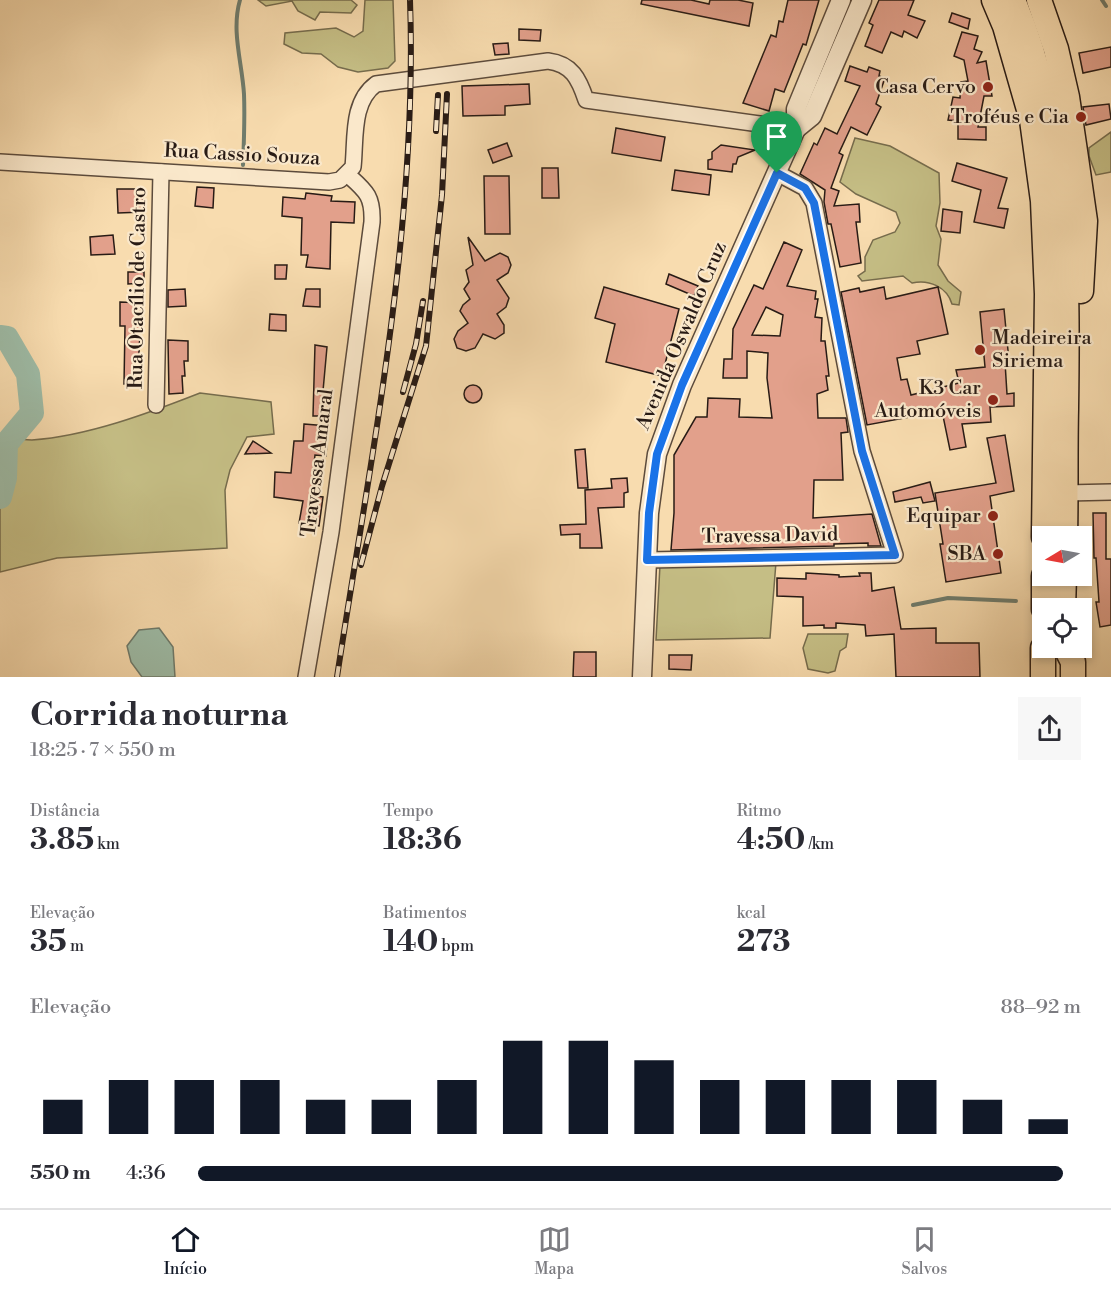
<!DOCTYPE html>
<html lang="pt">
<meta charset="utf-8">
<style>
body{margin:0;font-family:"Libre Bodoni",serif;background:#f7f7f7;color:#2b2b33;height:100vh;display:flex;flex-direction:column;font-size:22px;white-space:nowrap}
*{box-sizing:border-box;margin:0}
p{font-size:20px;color:#7c7c81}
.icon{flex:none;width:33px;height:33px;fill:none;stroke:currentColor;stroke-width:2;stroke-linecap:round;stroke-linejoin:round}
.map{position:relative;height:677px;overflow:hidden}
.drawer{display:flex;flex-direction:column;background:#fff;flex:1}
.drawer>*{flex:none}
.needle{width:39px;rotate:260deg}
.buttons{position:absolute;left:1032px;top:526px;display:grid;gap:12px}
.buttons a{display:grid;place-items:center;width:60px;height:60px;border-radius:0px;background:#fff;box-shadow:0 3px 9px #0003;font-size:30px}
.pin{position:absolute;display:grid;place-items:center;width:51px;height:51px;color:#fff;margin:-62px -26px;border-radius:50% 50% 50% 0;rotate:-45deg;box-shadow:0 0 6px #0007}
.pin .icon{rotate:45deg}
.round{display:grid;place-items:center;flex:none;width:63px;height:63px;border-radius:0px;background:#f7f7f7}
.overview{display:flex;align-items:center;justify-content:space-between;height:102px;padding:0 30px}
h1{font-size:33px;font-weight:700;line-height:45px}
.metrics{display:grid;grid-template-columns:repeat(3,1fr);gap:9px;height:102px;padding:6px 30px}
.metrics div{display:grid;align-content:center}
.metrics b{font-size:30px;font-weight:700}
.metrics small{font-size:16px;font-weight:400}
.metrics p{font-size:16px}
.chart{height:168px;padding:12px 30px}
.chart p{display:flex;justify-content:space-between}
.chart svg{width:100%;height:108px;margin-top:6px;stroke:#111827;stroke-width:6}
ul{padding:0 30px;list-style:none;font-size:20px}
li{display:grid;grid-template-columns:96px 72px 1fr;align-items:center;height:45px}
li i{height:15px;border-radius:8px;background:#111827}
.menu{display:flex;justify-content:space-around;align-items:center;height:84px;border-top:2px solid #e1e1e2;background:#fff;font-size:16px;color:#7c7c81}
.menu a{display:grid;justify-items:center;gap:3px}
.menu .selected{color:#111827}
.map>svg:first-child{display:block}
.green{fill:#c5be85;stroke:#766c4d;stroke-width:1.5}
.water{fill:#9ebca7;stroke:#6f7c6d;stroke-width:1.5}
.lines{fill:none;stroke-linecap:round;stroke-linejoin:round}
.stream{stroke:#6f7c6d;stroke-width:4}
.river{stroke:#9ebca7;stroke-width:24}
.building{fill:#e2a08b;stroke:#281b15;stroke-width:1.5;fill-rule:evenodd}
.minor-casing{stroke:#5c4b3c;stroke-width:18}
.tertiary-casing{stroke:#5c4b3c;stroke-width:21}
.trunk-casing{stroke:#281b15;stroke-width:27}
.minor{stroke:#fae8cb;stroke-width:15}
.tertiary{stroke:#fae8cb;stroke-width:18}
.trunk{stroke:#f8dcaf;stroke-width:24}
.rail-casing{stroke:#281b15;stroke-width:6}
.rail{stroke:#fae8cb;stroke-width:4;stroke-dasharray:11;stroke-linecap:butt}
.route-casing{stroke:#fff;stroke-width:12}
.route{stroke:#1a73e8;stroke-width:8}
.poi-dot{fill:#8f2418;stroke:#fae8cb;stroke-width:2}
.labels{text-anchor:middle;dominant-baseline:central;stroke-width:4.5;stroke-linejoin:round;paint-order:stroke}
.poi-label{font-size:20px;fill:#281b15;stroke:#fae8cb;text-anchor:end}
.street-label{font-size:20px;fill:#281b15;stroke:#fae8cb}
</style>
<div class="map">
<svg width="1111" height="677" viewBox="0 0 1111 677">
<rect width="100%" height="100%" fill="#f8dcaf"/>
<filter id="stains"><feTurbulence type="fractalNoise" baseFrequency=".00333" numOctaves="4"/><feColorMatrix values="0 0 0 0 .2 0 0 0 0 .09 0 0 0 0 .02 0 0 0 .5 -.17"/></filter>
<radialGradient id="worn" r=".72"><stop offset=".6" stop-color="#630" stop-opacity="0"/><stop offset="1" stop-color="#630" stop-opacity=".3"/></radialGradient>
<g class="green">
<path d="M258 0H351L357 5 351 13 320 12 315 20 298 11 292 1 266 6Z"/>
<path d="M365 0H393L395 61 388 68 358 72 338 67 321 54 302 53 284 44 285 33 336 28 354 37 363 31Z"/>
<path d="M1111 132V172L1096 175 1089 156V148Z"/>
<path d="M855 138 890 146 939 173 940 203 936 226 941 239 938 265 948 281 961 292 959 305 952 304C947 287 929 279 912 283L903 276 862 281 858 276 865 271V257L873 240 895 232 900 223 896 212 856 194 840 182Z"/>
<path d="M200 393 271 402 274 434 247 437 230 470 225 490 227 548 57 558 0 572V435C10 437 22 440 32 440 88 436 149 413 200 393Z"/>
<path d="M776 562 770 638 656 640 660 565Z"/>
<path d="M808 634H848L846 647 840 651 835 671 828 673 808 669 803 648Z"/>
</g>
<path class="water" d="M159 628 173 647 175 677H142L131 662 127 646 139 630Z"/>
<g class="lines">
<g class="stream">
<path d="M240 0C231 31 242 62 244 94 245 118 244 141 243 165"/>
<path d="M1102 0 1106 6"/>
<path d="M913 605 948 598 1016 601"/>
</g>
<path class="river" d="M0 337 7 338 28 374 32 413 6 444 5 478 0 497"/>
</g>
<g class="building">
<path d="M642 0H691L709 4 710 0H738L753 3 749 26 641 4Z"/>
<path d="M788 0H819L806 45 803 44 784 92 775 89 769 111 743 103 771 35 776 37 779 21 783 22Z"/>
<path d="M879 0H914L908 15 925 21 917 38 904 31 902 37 891 32 882 53 865 46 873 25 869 23Z"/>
<path d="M952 13 970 19 968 29 949 22Z"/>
<path d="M519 29 541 30 540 41 519 40Z"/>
<path d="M962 32 978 36 974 49 982 52 977 63 986 61 992 96H984L978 127H986V140L958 139V121L948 120 953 97 960 98 961 82 968 81 964 60 954 56Z"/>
<path d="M508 43 509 54 495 55 493 44Z"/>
<path d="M1111 47V67L1083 73 1079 53Z"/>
<path d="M850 66 867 72 869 67 880 71 879 76 885 78 876 104 881 107 867 135 851 127 839 153 843 155 831 188 839 191 834 206 859 204 860 222H856L861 263 840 267 831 224H828L824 202 825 190 800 174 814 143 817 145 825 128 837 134 860 86 845 81Z"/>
<path d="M529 84 530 104 505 106V115L463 116 462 86Z"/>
<path d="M1109 104 1111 119 1086 125 1083 107Z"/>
<path d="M616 128 665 137 661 161 612 153Z"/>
<path d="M507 143 512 156 493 163 488 150Z"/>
<path d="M721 145 755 150 738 157 736 164H733L732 172 708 169V160L712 159V152Z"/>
<path d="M957 163 1007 178 998 208 1008 209 1004 228 974 222 981 190 952 181Z"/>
<path d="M542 168H558L559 198H542Z"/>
<path d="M675 170 711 175 709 195 672 190Z"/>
<path d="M484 176H509L510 234H485Z"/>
<path d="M197 187 214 188 213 208 195 206Z"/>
<path d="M117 189H143V212L118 213Z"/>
<path d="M306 193 332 196 331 201 355 202 354 223 331 222 330 269 306 267 308 255H301L302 218 282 216 283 197 305 199Z"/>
<path d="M943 209 962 212 960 233 941 231Z"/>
<path d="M113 235 115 254 91 255 90 237Z"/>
<path d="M468 237 485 261 500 253 508 257 511 265 508 273 497 280 509 298 506 307 497 314 504 325V333L495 339 483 334 475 348 466 351 457 348 454 339 458 331 468 323 460 311 463 305 470 299 464 289 469 282 466 270 473 265Z"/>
<path d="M784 242 802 250 787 286 816 291 815 299H818L815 317 822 318 821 341H825L829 376H826L828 390 817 394 818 418H846L848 432 841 433 843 480H814L813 518 872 514 881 546H868V543L834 544V546L671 550 674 513V455L696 417H707L708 398 740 399 739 417 772 418 767 378 768 353 747 351V378H723L724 359H732L733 329 754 285 763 289ZM766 307 783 315 780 336 752 335Z"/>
<path d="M275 265H287L286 279H275Z"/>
<path d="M128 272H144V283L128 284Z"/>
<path d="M669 274 698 286 694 296 666 284Z"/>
<path d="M604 287 679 309 662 376 606 362 615 324 595 318Z"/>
<path d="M884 287 886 299 938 287 948 334 917 341 920 354 897 358 901 380 907 379 911 395 959 383 956 370 985 367 980 312 1004 309 1009 361 1005 362 1007 394 1014 393V406L990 407 991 422 962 424 966 447 950 450 942 411 867 425 841 292 859 288 860 292Z"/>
<path d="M185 289 186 306 168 307V290Z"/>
<path d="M306 289H320V307L303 306Z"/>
<path d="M120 302 142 303 139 351 141 383 124 384 125 326H120Z"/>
<path d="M270 314 286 315V331L269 330Z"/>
<path d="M168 340 188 341V361H184L185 376H182L183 393 169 394Z"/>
<path d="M315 345 327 347 323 391H327V403H322L321 416H313Z"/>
<circle cx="473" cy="394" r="9"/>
<path d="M304 424 328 426 326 456 315 455 312 481H317L315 496 323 497 319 526 299 523 303 501 274 497 275 472 291 473 294 441H303Z"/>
<path d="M1005 435 1014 491 990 496 1001 573 946 582 940 544H943L935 493 996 483 987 438Z"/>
<path d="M253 441 271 453 245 454Z"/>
<path d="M585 449 588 488H578L575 450Z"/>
<path d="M627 478 628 492 624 493V507L598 508 602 548H580V534L561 535 560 525 586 524 585 490 612 488 611 479Z"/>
<path d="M930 482 935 501 923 503 921 497 895 502 893 492Z"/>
<path d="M1093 513H1106V559H1111V625L1100 627 1096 602H1099L1096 558H1094Z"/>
<path d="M806 573 839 575V577L860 576 859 573H871L872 591 894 587 901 629 936 628V643H979L980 677H896L894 634 866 636 865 625 836 623V628H824V625L803 626V597L777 596V578L806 579Z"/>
<path d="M574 652H596V677H573Z"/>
<path d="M669 655H692L691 670 669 669Z"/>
</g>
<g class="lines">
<defs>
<g id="minor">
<path d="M0 162 329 182 340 180 353 167C356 139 351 102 376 84L548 61C572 64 579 79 586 100L796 129"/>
<path d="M156 405 161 172"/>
<path d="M1066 493 1111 492"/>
<path d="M647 560 895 555 862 451 814 203 805 188 777 173"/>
<path d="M306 677 331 532 372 222C373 196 366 191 348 175"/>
</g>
<g id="tertiary">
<path d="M796 129 812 116 862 0"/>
<path d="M642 677 649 513 657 454 682 385 796 129V109L841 0"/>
</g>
<g id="trunk">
<path d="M994 0 1005 26 1032 120 1043 201 1047 294 1044 537"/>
<path d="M1013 0C1068 130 1068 270 1066 409 1065 452 1066 494 1065 537"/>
<path d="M1039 0 1056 49 1067 97 1076 158 1085 221 1081 291"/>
<path d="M1044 609V576"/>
<path d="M1063 609 1064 576"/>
<path d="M1066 648 1073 662V677"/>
<path d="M1043 677V648"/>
</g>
</defs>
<use href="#minor" class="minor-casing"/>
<use href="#tertiary" class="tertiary-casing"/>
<use href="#trunk" class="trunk-casing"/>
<use href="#minor" class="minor"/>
<use href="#tertiary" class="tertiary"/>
<use href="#trunk" class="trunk"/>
<defs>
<g id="rail">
<path d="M436 131 438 95"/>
<path d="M403 392 416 344 423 301"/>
<path d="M361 565 382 486 426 346 442 195 447 94"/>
<path d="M337 677C371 455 418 225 410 0"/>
</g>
</defs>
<use href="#rail" class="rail-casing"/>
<use href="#rail" class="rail"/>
</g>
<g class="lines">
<defs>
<path id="route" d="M777 173 805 188 814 203 862 451 895 555 647 560 649 513 657 454 682 385Z"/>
</defs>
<use href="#route" class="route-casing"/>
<use href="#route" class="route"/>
</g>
<g class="poi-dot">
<circle cx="988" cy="87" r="6"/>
<circle cx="1081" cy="117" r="6"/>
<circle cx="980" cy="350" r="6"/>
<circle cx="993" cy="400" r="6"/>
<circle cx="993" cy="516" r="6"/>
<circle cx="998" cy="554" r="6"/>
</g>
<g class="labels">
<g class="poi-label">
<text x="976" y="87">Casa Cervo</text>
<text x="1069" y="117">Troféus e Cia</text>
<text x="992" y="338" text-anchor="start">Madeireira<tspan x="992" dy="23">Siriema</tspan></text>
<text x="981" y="388">K3 Car<tspan x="981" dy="23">Automóveis</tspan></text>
<text x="981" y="516">Equipar</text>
<text x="986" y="554">SBA</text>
</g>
<g class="street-label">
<text transform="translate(242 155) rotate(3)">Rua Cassio Souza</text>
<text transform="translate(138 288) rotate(-89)">Rua Otacílio de Castro</text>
<text transform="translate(682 336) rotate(-67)">Avenida Oswaldo Cruz</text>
<text transform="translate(318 463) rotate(-83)">Travessa Amaral</text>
<text transform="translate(770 536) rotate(-1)">Travessa David</text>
</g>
</g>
<rect width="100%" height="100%" filter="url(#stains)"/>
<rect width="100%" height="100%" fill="url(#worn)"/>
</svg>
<div class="buttons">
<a><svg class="needle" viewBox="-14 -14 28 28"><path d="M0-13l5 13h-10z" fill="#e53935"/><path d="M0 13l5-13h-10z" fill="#7c7c81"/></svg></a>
<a><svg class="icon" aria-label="locate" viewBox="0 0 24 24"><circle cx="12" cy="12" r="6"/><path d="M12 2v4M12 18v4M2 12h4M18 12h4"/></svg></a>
</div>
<div class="pin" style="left:777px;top:173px;background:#1e9e55"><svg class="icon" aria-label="arrive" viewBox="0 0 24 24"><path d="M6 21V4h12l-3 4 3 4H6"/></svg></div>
</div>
<section class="drawer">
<div class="overview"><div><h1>Corrida noturna</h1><p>18:25 · 7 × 550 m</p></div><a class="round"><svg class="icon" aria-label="share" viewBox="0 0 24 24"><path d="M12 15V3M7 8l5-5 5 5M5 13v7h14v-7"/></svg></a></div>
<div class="metrics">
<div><p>Distância</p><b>3.85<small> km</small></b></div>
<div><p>Tempo</p><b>18:36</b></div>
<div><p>Ritmo</p><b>4:50<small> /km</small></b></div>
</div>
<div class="metrics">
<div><p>Elevação</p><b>35<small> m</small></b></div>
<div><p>Batimentos</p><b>140<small> bpm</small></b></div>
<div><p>kcal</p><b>273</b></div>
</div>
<div class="chart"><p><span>Elevação</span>88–92 m</p>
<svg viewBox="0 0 160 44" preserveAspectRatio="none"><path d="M5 44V30M15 44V22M25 44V22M35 44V22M45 44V30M55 44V30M65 44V22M75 44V6M85 44V6M95 44V14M105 44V22M115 44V22M125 44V22M135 44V22M145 44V30M155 44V38"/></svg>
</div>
<ul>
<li><b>550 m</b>4:36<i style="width:98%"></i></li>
</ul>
</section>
<nav class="menu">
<a class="selected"><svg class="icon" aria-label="home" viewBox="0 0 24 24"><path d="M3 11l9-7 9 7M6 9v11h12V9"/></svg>Início</a>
<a><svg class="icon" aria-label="map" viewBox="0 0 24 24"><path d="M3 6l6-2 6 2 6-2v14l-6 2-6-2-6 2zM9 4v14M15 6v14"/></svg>Mapa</a>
<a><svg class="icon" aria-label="saved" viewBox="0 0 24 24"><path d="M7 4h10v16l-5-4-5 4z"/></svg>Salvos</a>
</nav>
